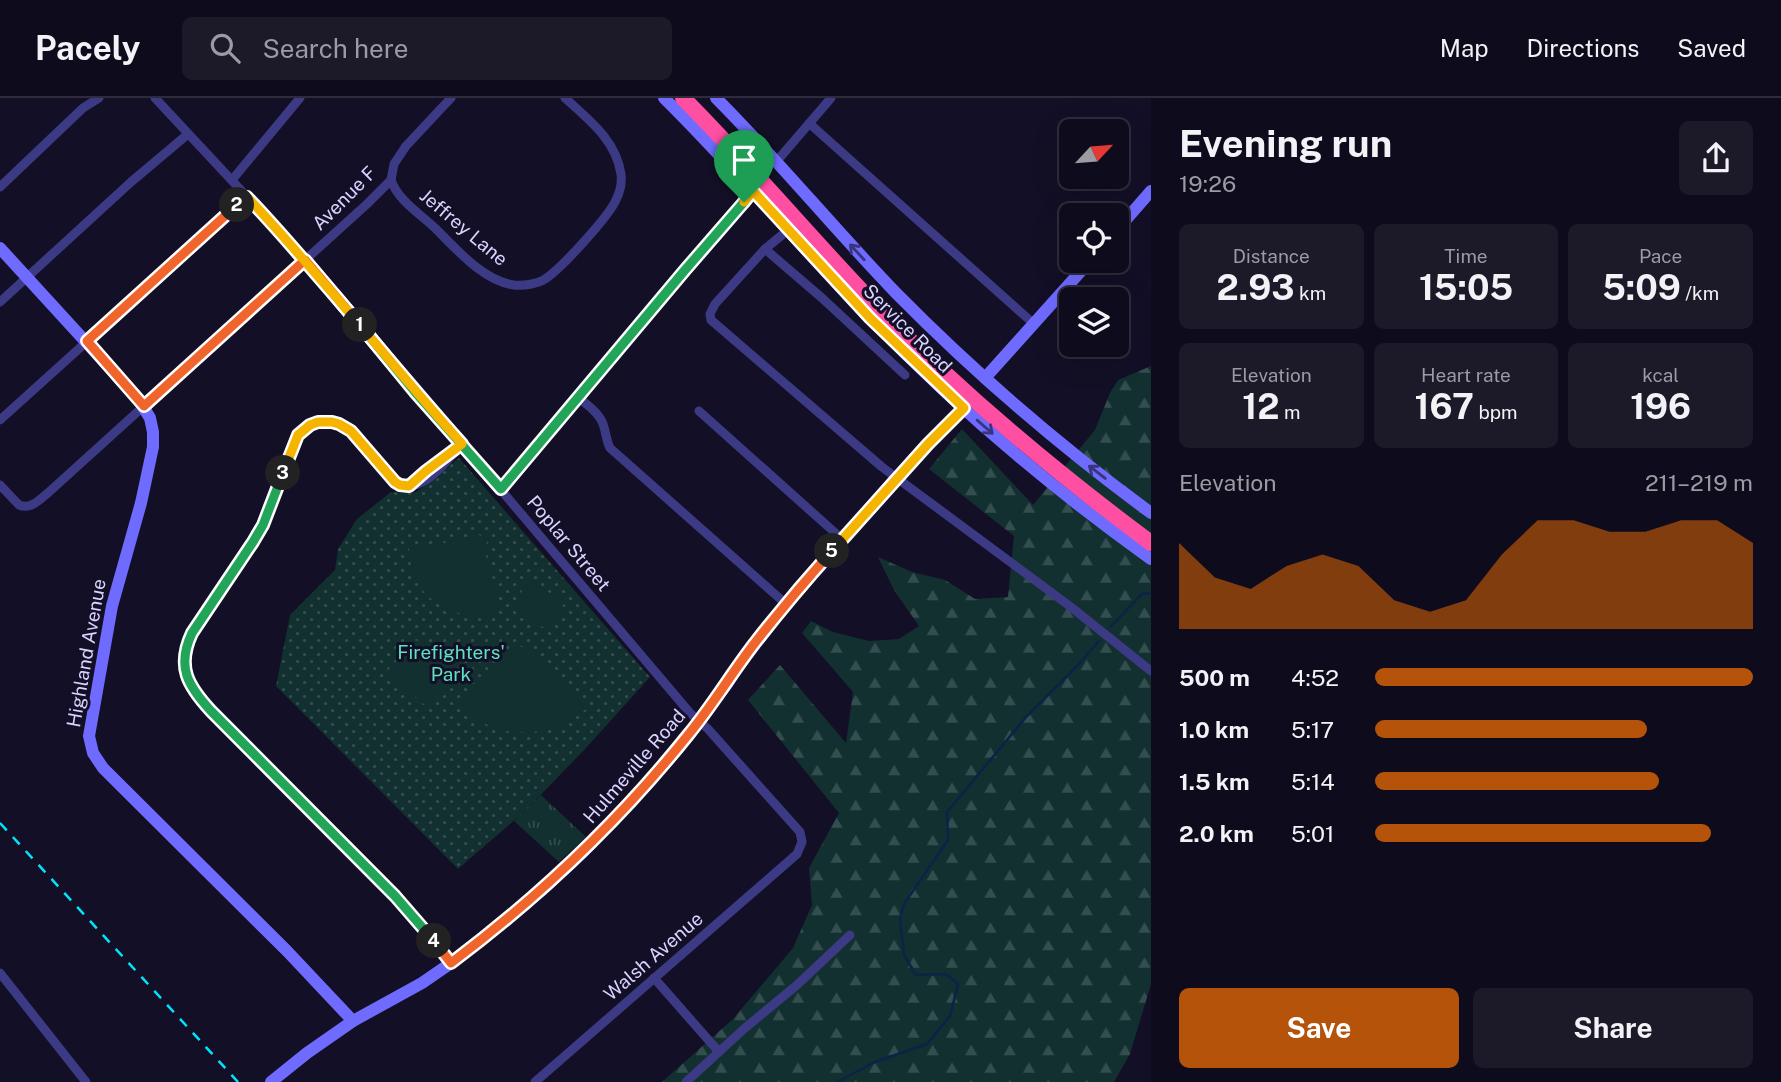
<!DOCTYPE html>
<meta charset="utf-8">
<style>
body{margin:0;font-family:"Public Sans",sans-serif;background:#1c1929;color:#f1f3f6;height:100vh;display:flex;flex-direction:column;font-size:26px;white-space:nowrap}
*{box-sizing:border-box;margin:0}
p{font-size:23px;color:#9b9ba3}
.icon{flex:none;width:38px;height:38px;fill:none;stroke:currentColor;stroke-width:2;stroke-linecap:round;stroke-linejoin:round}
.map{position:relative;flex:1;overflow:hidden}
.panel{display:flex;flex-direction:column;background:#0e0b1c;width:630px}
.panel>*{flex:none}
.needle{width:46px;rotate:64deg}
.buttons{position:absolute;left:1059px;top:21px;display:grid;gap:14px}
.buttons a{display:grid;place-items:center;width:70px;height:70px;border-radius:10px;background:#0e0b1c;box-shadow:0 7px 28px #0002,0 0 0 2px #2e2b3b;font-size:35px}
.pin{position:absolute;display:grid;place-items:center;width:60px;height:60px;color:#fff;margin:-72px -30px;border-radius:50% 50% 50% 0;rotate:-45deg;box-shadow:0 0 7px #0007}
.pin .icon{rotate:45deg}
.km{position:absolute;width:35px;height:35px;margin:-18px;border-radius:50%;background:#222;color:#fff;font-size:19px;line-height:35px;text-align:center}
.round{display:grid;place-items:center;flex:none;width:74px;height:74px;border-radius:10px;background:#1c1929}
.summary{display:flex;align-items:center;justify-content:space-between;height:119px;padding:0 28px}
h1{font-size:38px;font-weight:700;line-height:52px}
.figures{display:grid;grid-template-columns:repeat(3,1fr);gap:10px;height:119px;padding:7px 28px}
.figures div{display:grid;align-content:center;border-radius:10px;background:#1c1929;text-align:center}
.figures b{font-size:35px;font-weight:700}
.figures small{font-size:19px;font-weight:400}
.figures p{font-size:19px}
.chart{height:196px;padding:14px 28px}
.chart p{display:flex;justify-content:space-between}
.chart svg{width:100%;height:126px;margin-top:7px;fill:#b45309;opacity:.7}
.cta{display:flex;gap:14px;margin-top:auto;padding:14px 28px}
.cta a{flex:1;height:80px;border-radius:10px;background:#b45309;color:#fff;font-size:28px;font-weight:700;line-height:80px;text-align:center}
.cta a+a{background:#1c1929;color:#f1f3f6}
ul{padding:0 28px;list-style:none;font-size:23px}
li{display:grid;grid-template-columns:112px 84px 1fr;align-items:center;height:52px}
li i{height:18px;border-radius:9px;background:#b45309}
header{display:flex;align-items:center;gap:42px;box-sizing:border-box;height:98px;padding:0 35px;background:#0e0b1c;border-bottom:2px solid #2e2b3b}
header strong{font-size:33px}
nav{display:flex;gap:38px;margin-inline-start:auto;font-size:24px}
.search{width:490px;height:63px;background:#1c1929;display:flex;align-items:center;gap:18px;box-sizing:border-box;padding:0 24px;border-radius:10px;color:#9b9ba3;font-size:26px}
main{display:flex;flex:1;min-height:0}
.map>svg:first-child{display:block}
.grass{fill:url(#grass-tufts)}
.forest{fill:url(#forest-firs)}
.park{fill:url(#park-dots)}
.pitch{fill:#12302f}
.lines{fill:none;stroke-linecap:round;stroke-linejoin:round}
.stream{stroke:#0c2248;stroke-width:2.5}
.street{stroke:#3d3a85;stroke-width:9}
.secondary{stroke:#6f6bff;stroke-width:12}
.highway{stroke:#ff4fa3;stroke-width:16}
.rail{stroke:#00e5ff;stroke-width:2.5;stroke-dasharray:10 9;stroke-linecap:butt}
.oneway{stroke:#38347d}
.split-1-casing{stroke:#fff;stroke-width:14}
.split-2-casing{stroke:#fff;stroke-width:14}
.split-3-casing{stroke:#fff;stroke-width:14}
.split-4-casing{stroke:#fff;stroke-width:14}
.split-5-casing{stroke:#fff;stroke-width:14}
.split-6-casing{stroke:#fff;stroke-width:14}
.split-1{stroke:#22a559;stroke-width:9}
.split-2{stroke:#f0652b;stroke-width:9}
.split-3{stroke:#f5b400;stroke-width:9}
.split-4{stroke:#22a559;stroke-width:9}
.split-5{stroke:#f0652b;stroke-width:9}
.split-6{stroke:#f5b400;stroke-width:9}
.labels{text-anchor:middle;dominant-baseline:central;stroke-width:6;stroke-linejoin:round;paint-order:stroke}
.street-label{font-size:19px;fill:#d9d4ff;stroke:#130f26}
.park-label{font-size:19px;fill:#5fe0c0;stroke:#130f26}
</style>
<header>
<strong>Pacely</strong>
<div class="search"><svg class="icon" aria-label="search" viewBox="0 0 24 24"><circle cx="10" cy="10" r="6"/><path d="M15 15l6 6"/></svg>Search here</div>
<nav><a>Map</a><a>Directions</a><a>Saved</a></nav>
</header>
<main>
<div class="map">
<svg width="1151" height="984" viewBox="0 0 1151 984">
<defs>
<pattern id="grass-tufts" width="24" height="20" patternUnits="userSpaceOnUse" patternTransform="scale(1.75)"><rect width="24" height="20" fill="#12302f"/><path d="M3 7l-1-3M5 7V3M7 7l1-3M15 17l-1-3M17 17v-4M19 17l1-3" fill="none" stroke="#344d4e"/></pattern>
<pattern id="forest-firs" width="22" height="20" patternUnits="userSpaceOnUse" patternTransform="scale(1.75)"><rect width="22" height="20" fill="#12302f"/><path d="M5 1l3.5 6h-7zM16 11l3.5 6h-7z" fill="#344d4e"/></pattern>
<pattern id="park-dots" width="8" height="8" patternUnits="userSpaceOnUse" patternTransform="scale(1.75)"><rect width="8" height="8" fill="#12302f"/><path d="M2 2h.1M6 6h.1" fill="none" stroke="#344d4e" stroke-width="1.8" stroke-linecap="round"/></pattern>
</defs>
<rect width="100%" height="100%" fill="#130f26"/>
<path class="grass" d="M541 697 586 739 559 764 514 723Z"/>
<path class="forest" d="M1151 268V886L1130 956 1114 984H662L733 921 793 850 812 807 809 770 839 715 748 602 780 567 846 645 853 594 802 535 811 523 833 534 869 543 899 541 919 528 894 492 878 459 912 474 945 482 975 501 1008 499 1014 438 929 371 962 331 1033 407 1095 332 1110 295 1118 282Z"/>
<path class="park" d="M459 360 650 579 586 650 524 714 458 771 276 588 290 517 335 472 338 451 357 421 391 394 412 395 418 393Z"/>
<g class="pitch">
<path d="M474 434 488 442 484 451 501 508C497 511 491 515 486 516 462 521 432 508 419 487 412 476 410 463 409 450L470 441Z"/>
<path d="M528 482 565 504 548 532 512 511Z"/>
<path d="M416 542 456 579 428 610 387 573Z"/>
<path d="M517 549H530L586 611C558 635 516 643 482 624 475 620 469 611 462 605Z"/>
</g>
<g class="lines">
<g class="stream">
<path d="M1111 528 1142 496 1151 495"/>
<path d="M837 984 875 964 927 946 950 918 958 886 946 876 916 877 904 857 900 821 904 806 948 742 947 714 1027 618 1078 567 1099 543"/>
</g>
<g class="street">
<path d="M155 0 305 161 415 294 462 346 690 615 708 631 800 734 802 744 797 756 535 984"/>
<path d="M810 26 1034 226"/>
<path d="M776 64 831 0"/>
<path d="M232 82 300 0"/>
<path d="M391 82C398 103 422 117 437 132 458 153 484 183 514 187 524 188 537 186 545 181 561 171 609 118 616 102 620 94 622 84 621 76 616 42 589 22 565 0"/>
<path d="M0 89 83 10 99 0"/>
<path d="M788 132 765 151 715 206 710 216 711 222 882 369 1071 509 1151 573"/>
<path d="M765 151 822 200 905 277"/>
<path d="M0 204 131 84 188 36"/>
<path d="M578 300C587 306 599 315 603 326 606 334 606 342 610 350L786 506"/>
<path d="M699 313 842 441"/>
<path d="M0 322 247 99"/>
<path d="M413 385 443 360"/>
<path d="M0 387 19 407C31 412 39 402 49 394L367 106 391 82 394 66 406 48 451 0"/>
<path d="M501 391 685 172 753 93"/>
<path d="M451 865 422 828 395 798 193 594C186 580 181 565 186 548 191 533 202 520 211 507 229 482 249 456 263 427 272 408 278 387 285 367 289 356 292 342 301 333 313 321 331 321 345 329L395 384C421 400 446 363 462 346"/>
<path d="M0 875 86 984"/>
<path d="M654 880 719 954"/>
<path d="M686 984 745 930 797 887 850 837"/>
</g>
<g class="secondary">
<path d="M664 0C735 70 799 147 868 218 954 307 1050 389 1151 461"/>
<path d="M716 0C779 63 835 132 897 196 976 276 1061 349 1151 415"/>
<path d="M1116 133 1151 93"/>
<path d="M0 150 139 302 150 320 153 334V349L141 405 112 508 89 638 93 655 103 670 287 853 353 923"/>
<path d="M985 280 1090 163"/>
<path d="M271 984 307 955 353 923 422 885 451 865 542 792 585 752 660 671 688 637 727 586 737 570 781 512 896 380 964 310"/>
</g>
<path class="highway" d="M683 0C750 67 811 141 878 210 962 296 1054 373 1151 445"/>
<path class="rail" d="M0 725 238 984"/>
</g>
<defs><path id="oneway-shaft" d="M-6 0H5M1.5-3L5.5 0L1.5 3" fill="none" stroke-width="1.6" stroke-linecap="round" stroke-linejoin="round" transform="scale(1.75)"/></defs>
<g class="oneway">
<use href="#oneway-shaft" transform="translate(857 154) rotate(-133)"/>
<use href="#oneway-shaft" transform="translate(985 329) rotate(41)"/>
<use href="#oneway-shaft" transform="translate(1097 374) rotate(-142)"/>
</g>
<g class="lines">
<defs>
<path id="split-1" d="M360 227 415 294 501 391 685 172 744 104"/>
<path id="split-2" d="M237 107 87 243 144 308 305 162 360 227"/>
<path id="split-3" d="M237 107 247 99C278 131 306 165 336 199 378 248 419 298 462 346L426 373 409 388 400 387 395 384 351 333 339 326 332 324H318L310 327 298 337 283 375"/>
<path id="split-4" d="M283 375 263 427 253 444 192 535C176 569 188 588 211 613L395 798 434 843"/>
<path id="split-5" d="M434 843 451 865C539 799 619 723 688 637 712 608 731 576 754 546 779 514 805 483 832 453"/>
<path id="split-6" d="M744 104 753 93 870 220 964 310 928 346 832 453"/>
</defs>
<use href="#split-1" class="split-1-casing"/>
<use href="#split-2" class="split-2-casing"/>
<use href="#split-3" class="split-3-casing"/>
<use href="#split-4" class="split-4-casing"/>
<use href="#split-5" class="split-5-casing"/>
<use href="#split-6" class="split-6-casing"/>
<use href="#split-1" class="split-1"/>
<use href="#split-2" class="split-2"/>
<use href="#split-3" class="split-3"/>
<use href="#split-4" class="split-4"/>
<use href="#split-5" class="split-5"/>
<use href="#split-6" class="split-6"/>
</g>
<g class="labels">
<g class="street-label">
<text transform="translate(344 100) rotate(-45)">Avenue F</text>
<text transform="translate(464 129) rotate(40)">Jeffrey Lane</text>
<text transform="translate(908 230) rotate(45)">Service Road</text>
<text transform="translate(569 445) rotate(50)">Poplar Street</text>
<text transform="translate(86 555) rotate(-80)">Highland Avenue</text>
<text transform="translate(634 668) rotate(-49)">Hulmeville Road</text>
<text transform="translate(653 858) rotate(-41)">Walsh Avenue</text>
</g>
<g class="park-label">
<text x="451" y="554">Firefighters'<tspan x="451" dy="22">Park</tspan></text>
</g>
</g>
</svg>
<div class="buttons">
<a><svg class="needle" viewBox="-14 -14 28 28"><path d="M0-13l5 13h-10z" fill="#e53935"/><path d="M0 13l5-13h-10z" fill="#9b9ba3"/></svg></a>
<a><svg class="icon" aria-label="locate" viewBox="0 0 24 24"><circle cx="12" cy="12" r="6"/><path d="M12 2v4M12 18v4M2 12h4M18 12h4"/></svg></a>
<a><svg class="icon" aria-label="layers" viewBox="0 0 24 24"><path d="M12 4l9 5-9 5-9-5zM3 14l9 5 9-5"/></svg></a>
</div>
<div class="pin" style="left:744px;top:104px;background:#1e9e55"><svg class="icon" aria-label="arrive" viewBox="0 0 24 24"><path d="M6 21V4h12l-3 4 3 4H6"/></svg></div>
<b class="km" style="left:360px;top:227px">1</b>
<b class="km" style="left:237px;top:107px">2</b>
<b class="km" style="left:283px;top:375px">3</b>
<b class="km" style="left:434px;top:843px">4</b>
<b class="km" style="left:832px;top:453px">5</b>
</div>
<section class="panel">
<div class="summary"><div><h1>Evening run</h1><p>19:26</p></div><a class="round"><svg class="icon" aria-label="share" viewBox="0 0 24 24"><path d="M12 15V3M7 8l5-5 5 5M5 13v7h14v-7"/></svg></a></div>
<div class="figures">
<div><p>Distance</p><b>2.93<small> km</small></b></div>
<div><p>Time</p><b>15:05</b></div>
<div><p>Pace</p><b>5:09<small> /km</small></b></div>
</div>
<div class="figures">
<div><p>Elevation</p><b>12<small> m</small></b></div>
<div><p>Heart rate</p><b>167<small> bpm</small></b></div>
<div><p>kcal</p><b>196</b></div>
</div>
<div class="chart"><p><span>Elevation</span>211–219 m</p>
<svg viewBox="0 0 160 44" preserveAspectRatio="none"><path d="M0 44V14L10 26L20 30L30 22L40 18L50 22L60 34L70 38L80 34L90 18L100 6L110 6L120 10L130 10L140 6L150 6L160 14V44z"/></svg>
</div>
<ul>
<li><b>500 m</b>4:52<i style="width:100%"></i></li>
<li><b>1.0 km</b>5:17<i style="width:72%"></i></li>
<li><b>1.5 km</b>5:14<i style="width:75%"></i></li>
<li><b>2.0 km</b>5:01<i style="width:89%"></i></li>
</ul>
<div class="cta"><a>Save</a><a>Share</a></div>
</section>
</main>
